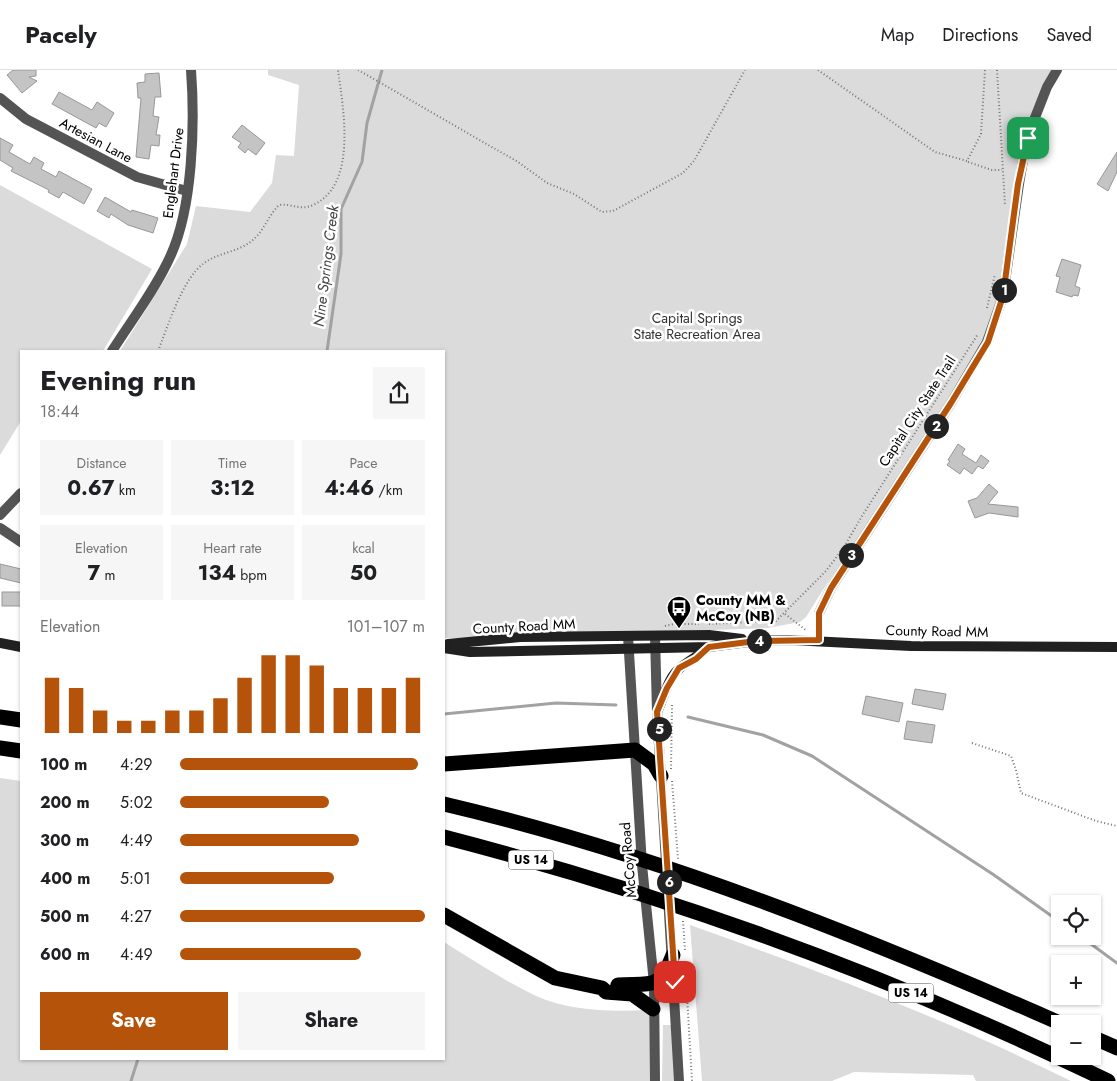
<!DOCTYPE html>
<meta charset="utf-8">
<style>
body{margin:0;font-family:Jost,sans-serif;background:#f6f6f6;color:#202124;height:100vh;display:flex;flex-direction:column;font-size:19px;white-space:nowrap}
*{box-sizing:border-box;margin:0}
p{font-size:16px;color:#757577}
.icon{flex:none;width:28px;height:28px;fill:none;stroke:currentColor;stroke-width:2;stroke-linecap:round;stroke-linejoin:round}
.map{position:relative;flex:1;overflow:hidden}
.panel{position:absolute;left:20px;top:280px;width:425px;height:710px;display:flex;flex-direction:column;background:#fff;border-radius:0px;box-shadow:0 1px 4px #0004}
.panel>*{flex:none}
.buttons{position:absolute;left:1051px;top:825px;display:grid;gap:10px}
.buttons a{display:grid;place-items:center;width:50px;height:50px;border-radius:0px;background:#fff;box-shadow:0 1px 4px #0004;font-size:25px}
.pin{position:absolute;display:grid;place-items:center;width:42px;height:42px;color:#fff;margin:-21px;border-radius:10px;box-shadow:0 2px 8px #0006}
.km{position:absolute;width:25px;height:25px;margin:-12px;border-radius:50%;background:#222;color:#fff;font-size:14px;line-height:25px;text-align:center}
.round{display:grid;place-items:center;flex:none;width:52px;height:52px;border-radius:0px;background:#f6f6f6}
.headline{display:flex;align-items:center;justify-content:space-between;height:85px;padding:0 20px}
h1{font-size:28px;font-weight:700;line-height:38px}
.figures{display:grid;grid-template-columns:repeat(3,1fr);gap:8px;height:85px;padding:5px 20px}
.figures div{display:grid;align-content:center;border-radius:0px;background:#f6f6f6;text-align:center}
.figures b{font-size:21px;font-weight:700}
.figures small{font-size:14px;font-weight:400}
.figures p{font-size:14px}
.chart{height:140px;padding:10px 20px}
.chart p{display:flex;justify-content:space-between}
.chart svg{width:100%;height:90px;margin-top:5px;stroke:#b45309;stroke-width:6}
.action{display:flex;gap:10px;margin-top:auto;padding:10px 20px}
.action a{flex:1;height:58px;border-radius:0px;background:#b45309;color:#fff;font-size:20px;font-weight:700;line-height:58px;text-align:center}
.action a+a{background:#f6f6f6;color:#202124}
ul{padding:0 20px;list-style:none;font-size:16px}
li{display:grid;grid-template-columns:80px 60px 1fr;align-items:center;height:38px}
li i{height:12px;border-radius:6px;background:#b45309}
header{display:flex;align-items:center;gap:30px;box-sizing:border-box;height:70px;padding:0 25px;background:#fff;border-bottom:1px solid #e0e0e0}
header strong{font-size:24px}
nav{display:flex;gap:28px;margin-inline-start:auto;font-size:18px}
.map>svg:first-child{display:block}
.green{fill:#dbdbdb}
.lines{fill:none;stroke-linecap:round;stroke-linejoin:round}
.stream{stroke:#a2a2a2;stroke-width:3}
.building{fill:#c4c4c4;stroke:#989898}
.path{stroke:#767676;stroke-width:2;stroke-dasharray:1 2.5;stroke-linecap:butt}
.minor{stroke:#545454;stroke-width:10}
.tertiary{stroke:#545454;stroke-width:10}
.secondary{stroke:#212121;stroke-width:10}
.motorway{stroke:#000;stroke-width:15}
.route-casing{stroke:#fff;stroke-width:10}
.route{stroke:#b45309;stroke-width:6}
.labels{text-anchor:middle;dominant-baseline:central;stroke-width:5;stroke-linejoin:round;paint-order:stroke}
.shield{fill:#fff;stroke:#4c4c4c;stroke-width:1}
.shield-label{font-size:12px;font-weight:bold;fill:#000}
.street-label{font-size:14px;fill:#000;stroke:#fff}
.park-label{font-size:14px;fill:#323232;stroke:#fff}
.poi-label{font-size:14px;font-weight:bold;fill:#000;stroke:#fff;text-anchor:start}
.water-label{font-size:15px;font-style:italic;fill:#434343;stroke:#fff}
</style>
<header>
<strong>Pacely</strong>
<nav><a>Map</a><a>Directions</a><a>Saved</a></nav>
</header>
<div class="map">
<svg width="1117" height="1011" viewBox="0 0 1117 1011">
<rect width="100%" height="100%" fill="#fff"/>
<g class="green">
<path d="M268 0H1057L1036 44 1000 228 980 283 866 460 828 512 806 547 800 552 768 558 471 568H444V281H120L187 174 196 136 250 142 272 113 276 85 294 86 299 15 268 5Z"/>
<path d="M0 115 152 199 103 281H21V351L0 385Z"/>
<path d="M0 708 21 711V989H444V872C473 890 503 910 534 925 568 941 611 942 647 940L650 945 652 1011H0Z"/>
<path d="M690 855C820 901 948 950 1071 1011H976L973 1005 854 1002 832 1011H702Z"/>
<path d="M663 955H677L679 1011H662Z"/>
</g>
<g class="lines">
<g class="stream">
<path d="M327 281 341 184V139L362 92 367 53 382 0"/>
<path d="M444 644 556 633 616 635"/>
<path d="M688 647 763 665 812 686 994 805 1060 852"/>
<path d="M1080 866 1117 893"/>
<path d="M131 1011 138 989"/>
</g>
</g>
<g class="building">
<path d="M13 0H36V6L29 7 37 11 22 23 7 5Z"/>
<path d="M159 3 161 27H155L153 46 159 47 156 65H160L159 76 151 75 149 89 136 87 141 28H138L137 13 145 12V4Z"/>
<path d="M59 22 92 40 97 32 114 43 106 57 99 53 96 58 52 34Z"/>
<path d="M242 55 265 73 256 85 248 79 245 83 238 77 241 73 232 67Z"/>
<path d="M0 68 13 75 9 82 30 94 34 87 44 93 41 99 56 107 59 101 92 119 84 134 63 122 59 128 48 122 49 120 11 101 13 98 0 90Z"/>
<path d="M1117 82V102L1108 121 1097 114Z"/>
<path d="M105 127 131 142 132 140 158 148 153 163 128 155 111 144 109 148 97 141Z"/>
<path d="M1062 189 1081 195 1075 216 1080 218 1078 226 1073 225 1072 227 1056 222 1060 207 1056 206Z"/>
<path d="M958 374 965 379 962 384 976 393 981 385 989 391 983 399 978 396 972 404 964 398 960 404 947 395 950 391 948 390Z"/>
<path d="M989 414 998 422 988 434 1018 437V447L989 443 975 448 968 431 977 428Z"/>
<path d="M0 494 21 499V513L0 508Z"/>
<rect x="2" y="522" width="19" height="14"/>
<path d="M915 619 946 624 943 640 912 634Z"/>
<path d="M866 626 903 633 899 652 862 644Z"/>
<path d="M907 651 935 655 932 673 904 669Z"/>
</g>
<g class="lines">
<g class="path">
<path d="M358 0 518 92 547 113 574 124 602 142 613 141 683 103 694 91 745 0"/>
<path d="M818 0 935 82 967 91 981 64 985 0"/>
<path d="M997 0 1005 135"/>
<path d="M968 92 992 100H1002"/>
<path d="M987 238 995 204"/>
<path d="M158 281C168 256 182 210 203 194 219 181 242 183 257 166 265 157 270 144 279 135 291 133 300 141 313 135 358 115 343 38 338 0"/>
<path d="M785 544 807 561"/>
<path d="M681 554H699"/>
<path d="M709 554 776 551 826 501 844 477 862 446 978 264"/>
<path d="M665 556 674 554"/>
<path d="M972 673 1011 686 1016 700 1021 723 1096 751 1117 756"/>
<path d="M671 699 672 634"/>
<path d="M672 711 678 789"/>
<path d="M683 851 685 881"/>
<path d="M685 891 692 1011"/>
</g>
<g class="minor">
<path d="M0 28 26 49 137 107 187 121"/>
<path d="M112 281C131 251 155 220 170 187 193 138 195 54 191 0"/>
<path d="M0 445 21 423"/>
<path d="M0 458 21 472"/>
<path d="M819 570V543L831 518 951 333 987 272 1003 226 1019 114 1027 68 1047 17 1057 0"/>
</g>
<g class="tertiary">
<path d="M628 566 642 795 654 913 655 1011"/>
<path d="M655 566 657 642 679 1011"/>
</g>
<g class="secondary">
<path d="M0 573 21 577"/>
<path d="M448 574 520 567 709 565 742 569"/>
<path d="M444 578 470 582 709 577 756 571 790 570 911 576 1117 577"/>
<path d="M657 642C664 628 668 607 680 598 690 590 700 585 709 577"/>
</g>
<g class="motorway">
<path d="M0 647 21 650"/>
<path d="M0 678 21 681"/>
<path d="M444 694 635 680 654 694 661 706"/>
<path d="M444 734C657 784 862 866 1062 954"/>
<path d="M444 767C672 826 896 908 1108 1011"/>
<path d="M444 845 555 908 602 918 606 922 632 924 653 939"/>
<path d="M618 915C652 913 660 920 673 885"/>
<path d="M1092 967 1117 978"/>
</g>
</g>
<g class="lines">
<defs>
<path id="route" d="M675 912 657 642 667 618 679 598 696 589 709 577 756 571 819 570V543L831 518 951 333 988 272 1003 226 1018 114 1028 68"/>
</defs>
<use href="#route" class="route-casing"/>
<use href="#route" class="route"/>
</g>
<defs>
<symbol id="bus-pin" viewBox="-11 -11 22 30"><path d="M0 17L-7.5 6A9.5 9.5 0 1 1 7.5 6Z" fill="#000" stroke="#fff"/><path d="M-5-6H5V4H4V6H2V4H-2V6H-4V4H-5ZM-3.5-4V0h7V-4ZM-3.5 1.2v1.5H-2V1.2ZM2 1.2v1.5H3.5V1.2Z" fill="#fff"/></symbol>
</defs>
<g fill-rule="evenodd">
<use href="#bus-pin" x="665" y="524" width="28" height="38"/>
</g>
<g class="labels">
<g class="shield">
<rect x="508.5" y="780.5" width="45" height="19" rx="4"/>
<rect x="888.5" y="913.5" width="45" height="19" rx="4"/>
</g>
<g class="shield-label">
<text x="531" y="790">US 14</text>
<text x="911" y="923">US 14</text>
</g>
<g class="street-label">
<text transform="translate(96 70) rotate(28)">Artesian Lane</text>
<text transform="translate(173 103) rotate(-83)">Englehart Drive</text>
<text transform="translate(917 341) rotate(-57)">Capital City State Trail</text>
<text transform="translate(524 556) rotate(-3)">County Road MM</text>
<text transform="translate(937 561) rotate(1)">County Road MM</text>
<text transform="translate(628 790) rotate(-95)">McCoy Road</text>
</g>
<g class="park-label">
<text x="697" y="248">Capital Springs<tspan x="697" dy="16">State Recreation Area</tspan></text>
</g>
<g class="poi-label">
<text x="696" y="530">County MM &amp;<tspan x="696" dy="16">McCoy (NB)</tspan></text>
</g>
<g class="water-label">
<text transform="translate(326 196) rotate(-83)">Nine Springs Creek</text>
</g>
</g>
</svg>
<div class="buttons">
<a><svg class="icon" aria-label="locate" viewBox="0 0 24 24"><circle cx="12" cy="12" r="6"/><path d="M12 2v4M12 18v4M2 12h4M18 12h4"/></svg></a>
<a>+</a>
<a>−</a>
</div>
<div class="pin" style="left:1028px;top:68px;background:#1e9e55"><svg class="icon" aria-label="arrive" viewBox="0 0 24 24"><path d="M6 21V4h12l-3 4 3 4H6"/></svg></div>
<div class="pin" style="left:675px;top:912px;background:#d93025"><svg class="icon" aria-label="check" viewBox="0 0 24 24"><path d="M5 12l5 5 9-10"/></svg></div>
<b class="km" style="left:1004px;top:220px">1</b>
<b class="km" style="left:936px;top:356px">2</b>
<b class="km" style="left:851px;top:485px">3</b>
<b class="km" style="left:759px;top:571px">4</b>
<b class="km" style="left:659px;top:659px">5</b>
<b class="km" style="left:669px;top:812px">6</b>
<section class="panel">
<div class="headline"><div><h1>Evening run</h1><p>18:44</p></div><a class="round"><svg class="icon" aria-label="share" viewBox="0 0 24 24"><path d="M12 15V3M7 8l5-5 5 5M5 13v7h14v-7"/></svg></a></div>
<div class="figures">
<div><p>Distance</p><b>0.67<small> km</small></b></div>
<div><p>Time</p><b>3:12</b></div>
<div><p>Pace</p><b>4:46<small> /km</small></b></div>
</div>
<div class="figures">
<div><p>Elevation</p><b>7<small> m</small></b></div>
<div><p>Heart rate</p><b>134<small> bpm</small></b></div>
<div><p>kcal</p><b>50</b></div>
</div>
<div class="chart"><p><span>Elevation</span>101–107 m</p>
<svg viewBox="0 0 160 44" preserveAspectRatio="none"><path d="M5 44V17M15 44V22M25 44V33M35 44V38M45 44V38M55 44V33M65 44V33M75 44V27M85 44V17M95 44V6M105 44V6M115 44V11M125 44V22M135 44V22M145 44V22M155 44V17"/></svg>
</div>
<ul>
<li><b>100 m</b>4:29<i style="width:97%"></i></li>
<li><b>200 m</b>5:02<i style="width:61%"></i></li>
<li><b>300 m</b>4:49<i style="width:73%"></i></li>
<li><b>400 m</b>5:01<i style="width:63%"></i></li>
<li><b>500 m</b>4:27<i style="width:100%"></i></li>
<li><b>600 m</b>4:49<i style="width:74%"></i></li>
</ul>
<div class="action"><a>Save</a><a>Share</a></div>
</section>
</div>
